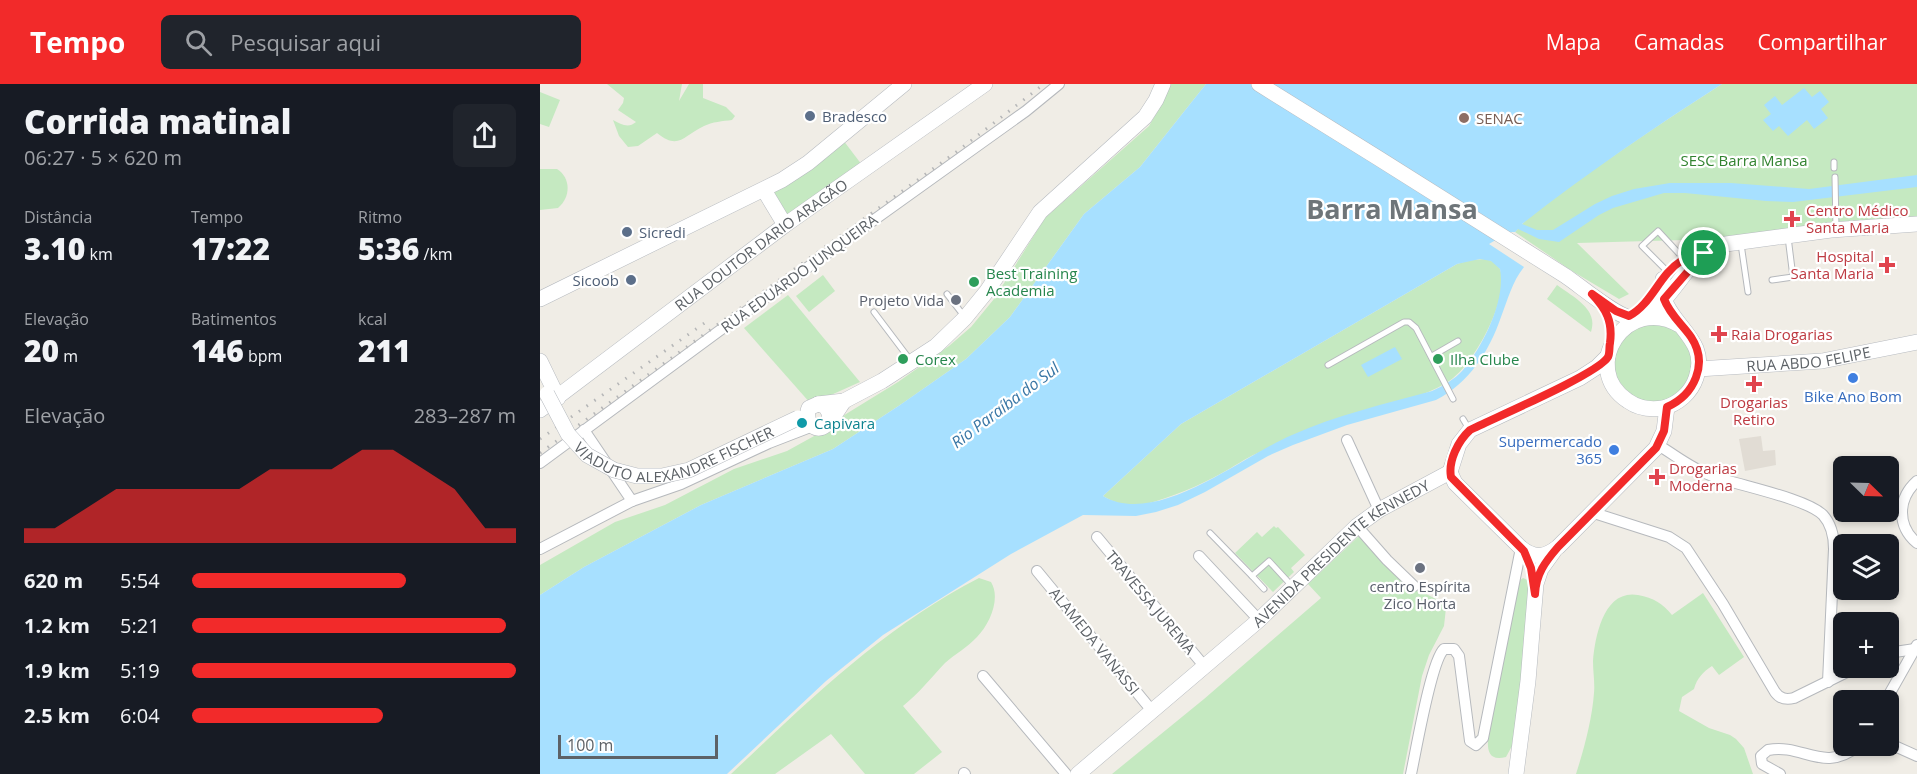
<!DOCTYPE html>
<html lang="pt">
<meta charset="utf-8">
<style>
body{margin:0;font-family:"Open Sans",sans-serif;background:#20242c;color:#f1f3f6;height:100vh;display:flex;flex-direction:column;font-size:22px;white-space:nowrap}
*{box-sizing:border-box;margin:0}
p{font-size:20px;color:#9ea1a6}
.icon{flex:none;width:33px;height:33px;fill:none;stroke:currentColor;stroke-width:2;stroke-linecap:round;stroke-linejoin:round}
.map{position:relative;flex:1;overflow:hidden}
.drawer{display:flex;flex-direction:column;background:#171b24;width:540px}
.drawer>*{flex:none}
.needle{width:39px;rotate:113deg}
.controls{position:absolute;left:1293px;top:372px;display:grid;gap:12px}
.controls a{display:grid;place-items:center;width:66px;height:66px;border-radius:9px;background:#171b24;box-shadow:0 3px 9px #0003;font-size:30px}
.scale{position:absolute;left:18px;bottom:15px;width:160px;box-sizing:border-box;padding-left:6px;border:3px solid #5d6267;border-top:0;font-size:16px;line-height:21px;white-space:nowrap;color:#5d6267;-webkit-text-stroke:4px #fff;paint-order:stroke}
.pin{position:absolute;display:grid;place-items:center;width:51px;height:51px;color:#fff;margin:-26px;border:3px solid #fff;border-radius:50%;box-shadow:0 2px 6px #0007}
.round{display:grid;place-items:center;flex:none;width:63px;height:63px;border-radius:9px;background:#20242c}
.head{display:flex;align-items:center;justify-content:space-between;height:102px;padding:0 24px}
h1{font-size:33px;font-weight:800;line-height:45px}
.figures{display:grid;grid-template-columns:repeat(3,1fr);gap:9px;height:102px;padding:6px 24px}
.figures div{display:grid;align-content:center}
.figures b{font-size:30px;font-weight:800}
.figures small{font-size:16px;font-weight:400}
.figures p{font-size:16px}
.chart{height:168px;padding:12px 24px}
.chart p{display:flex;justify-content:space-between}
.chart svg{width:100%;height:108px;margin-top:6px;fill:#f22a2a;opacity:.7}
ul{padding:0 24px;list-style:none;font-size:20px}
li{display:grid;grid-template-columns:96px 72px 1fr;align-items:center;height:45px}
li i{height:15px;border-radius:8px;background:#f22a2a}
header{display:flex;align-items:center;gap:36px;box-sizing:border-box;height:84px;padding:0 30px;background:#f22a2a;color:#fff}
header strong{font-size:28px}
nav{display:flex;gap:33px;margin-inline-start:auto;font-size:21px}
.search{width:420px;height:54px;background:#20242c;display:flex;align-items:center;gap:15px;box-sizing:border-box;padding:0 21px;border-radius:9px;color:#9ea1a6;font-size:22px}
main{display:flex;flex:1;min-height:0}
.map>svg:first-child{display:block}
.education{fill:#e1dcd4}
.green{fill:#c5e9c1}
.water{fill:#a7e0ff;fill-rule:evenodd}
.lines{fill:none;stroke-linecap:round;stroke-linejoin:round}
.lane-casing{stroke:#b6b9bd;stroke-width:7}
.street-casing{stroke:#b6b9bd;stroke-width:12}
.secondary-casing{stroke:#b7bbc0;stroke-width:16}
.lane{stroke:#fff;stroke-width:5}
.street{stroke:#fff;stroke-width:10}
.secondary{stroke:#fff;stroke-width:15}
.rail{stroke:#b5b6b7;stroke-width:3;stroke-dasharray:1.5 8;stroke-linecap:butt}
.secondary-bridge-casing{stroke:#b7bbc0;stroke-width:16;stroke-linecap:butt}
.secondary-bridge{stroke:#fff;stroke-width:15}
.route-casing{stroke:#fff;stroke-width:12}
.route{stroke:#f22a2a;stroke-width:8}
.service-dot{fill:#5c6f8a;stroke:#fff;stroke-width:2}
.education-dot{fill:#8d6e63;stroke:#fff;stroke-width:2}
.health-dot{fill:#e0444e;stroke:#fff;stroke-width:2}
.leisure-dot{fill:#2e9e5b;stroke:#fff;stroke-width:2}
.worship-dot{fill:#6b7280;stroke:#fff;stroke-width:2}
.shop-dot{fill:#3f7fe0;stroke:#fff;stroke-width:2}
.culture-dot{fill:#0f9aa8;stroke:#fff;stroke-width:2}
.labels{text-anchor:middle;dominant-baseline:central;stroke-width:4.5;stroke-linejoin:round;paint-order:stroke}
.service-label{font-size:15px;fill:#4e5e75;stroke:#fff;text-anchor:start}
.education-label{font-size:15px;fill:#785e54;stroke:#fff;text-anchor:start}
.park-label{font-size:15px;fill:#328330;stroke:#fff}
.health-label{font-size:15px;fill:#be3a42;stroke:#fff;text-anchor:start}
.street-label{font-size:15px;fill:#5d6267;stroke:#fff}
.leisure-label{font-size:15px;fill:#27864d;stroke:#fff;text-anchor:start}
.worship-label{font-size:15px;fill:#5b616d;stroke:#fff;text-anchor:end}
.shop-label{font-size:15px;fill:#366cbe;stroke:#fff}
.culture-label{font-size:15px;fill:#0d838f;stroke:#fff;text-anchor:start}
.water-label{font-size:16px;font-style:italic;fill:#3876a5;stroke:#fff}
.town-label{font-size:27px;font-weight:bold;fill:#6e7579;stroke:#fff}
</style>
<header>
<strong>Tempo</strong>
<div class="search"><svg class="icon" aria-label="search" viewBox="0 0 24 24"><circle cx="10" cy="10" r="6"/><path d="M15 15l6 6"/></svg>Pesquisar aqui</div>
<nav><a>Mapa</a><a>Camadas</a><a>Compartilhar</a></nav>
</header>
<main>
<section class="drawer">
<div class="head"><div><h1>Corrida matinal</h1><p>06:27 · 5 × 620 m</p></div><a class="round"><svg class="icon" aria-label="share" viewBox="0 0 24 24"><path d="M12 15V3M7 8l5-5 5 5M5 13v7h14v-7"/></svg></a></div>
<div class="figures">
<div><p>Distância</p><b>3.10<small> km</small></b></div>
<div><p>Tempo</p><b>17:22</b></div>
<div><p>Ritmo</p><b>5:36<small> /km</small></b></div>
</div>
<div class="figures">
<div><p>Elevação</p><b>20<small> m</small></b></div>
<div><p>Batimentos</p><b>146<small> bpm</small></b></div>
<div><p>kcal</p><b>211</b></div>
</div>
<div class="chart"><p><span>Elevação</span>283–287 m</p>
<svg viewBox="0 0 160 44" preserveAspectRatio="none"><path d="M0 44V38L10 38L20 30L30 22L40 22L50 22L60 22L70 22L80 14L90 14L100 14L110 6L120 6L130 14L140 22L150 38L160 38V44z"/></svg>
</div>
<ul>
<li><b>620 m</b>5:54<i style="width:66%"></i></li>
<li><b>1.2 km</b>5:21<i style="width:97%"></i></li>
<li><b>1.9 km</b>5:19<i style="width:100%"></i></li>
<li><b>2.5 km</b>6:04<i style="width:59%"></i></li>
</ul>
</section>
<div class="map">
<svg width="1377" height="690" viewBox="0 0 1377 690">
<rect width="100%" height="100%" fill="#f0ede6"/>
<path class="education" d="M1221 352 1223 367 1235 366 1236 381 1205 387 1199 355Z"/>
<g class="green">
<path d="M67 0H142L139 17 149 0H163V14L186 23 195 32 192 36C183 37 172 38 164 42 144 51 139 67 117 49L98 62 88 63 79 52 73 36C81 40 88 45 96 38L78 26 83 19 84 14Z"/>
<path d="M629 0H666L600 83 544 130 470 233 426 275 363 319 293 365 161 421 44 483 0 511V481L75 438 125 421 194 385 247 367 285 346 306 330 358 298 409 262 431 243 454 215 505 134 609 42 617 28Z"/>
<path d="M1182 0H1377V139L1144 156 1037 159 1089 210 1079 215 1032 187 975 148C994 125 1023 107 1047 90 1092 59 1136 29 1182 0Z"/>
<path d="M0 8 20 16 9 43 0 40Z"/>
<path d="M303 56 322 81 249 137 228 106Z"/>
<path d="M0 85H17C31 94 31 113 18 124L0 126Z"/>
<path d="M946 175C952 177 957 179 960 185 971 213 933 282 909 297 878 318 836 320 802 334 774 345 745 356 718 369 705 374 694 383 682 389 659 402 632 413 606 420 591 424 576 420 563 412L641 340 917 180 930 176Z"/>
<path d="M283 191 295 207 269 228 256 212Z"/>
<path d="M1017 201C1033 213 1059 225 1051 248L1007 215Z"/>
<path d="M248 211 320 298 271 320 204 244Z"/>
<path d="M1114 238 1135 243 1153 266 1148 302 1124 319 1095 316C1068 286 1067 283 1087 248Z"/>
<path d="M734 442 736 444 738 443 765 471 751 484 754 488 733 508 695 469 717 448 722 453Z"/>
<path d="M821 450 872 503 902 518 906 524 904 542 889 571 882 592 863 690H572L664 615 781 514 768 500Z"/>
<path d="M439 494 451 498C461 514 450 540 437 553 428 563 415 570 405 579 391 594 379 609 363 622L402 668 374 690H325L291 650 235 690H191C267 618 345 542 439 494Z"/>
<path d="M983 494 990 497 988 551 972 662 966 673C943 679 948 657 949 643L979 497Z"/>
<path d="M1163 509 1204 573 1179 591 1172 582C1163 588 1157 594 1154 605L1142 613 1139 627 1169 644 1190 651 1196 655 1204 664 1213 690H1036C1044 665 1052 636 1054 609 1055 599 1053 588 1053 577 1055 552 1064 505 1098 511 1114 514 1122 519 1132 531Z"/>
</g>
<g class="water">
<path d="M666 0H1182C1113 44 1046 90 982 140L997 146H1013L1055 120 1072 112 1094 105 1130 99H1191L1269 105 1377 91V103L1253 118 1226 117 1145 109H1124L1073 124 1059 131 1019 158 999 155 978 145 975 148H969L949 160 984 183C972 198 968 215 961 233 949 268 929 299 896 316L807 341 753 361 728 372 665 408 638 421 616 428 596 432 543 431 471 470 343 551 286 597 187 690H0V511L44 483 161 421 293 365 360 321 426 275 470 233 544 130 600 83ZM940 175 951 177 960 185C966 216 943 262 923 286 915 295 903 302 892 307 845 320 796 331 752 351 702 372 617 444 563 412L641 340 917 180Z"/>
<path d="M1264 4 1272 13 1280 7 1289 18 1281 25 1288 34 1274 45 1267 36 1248 52 1239 42 1233 47 1223 36 1231 30 1224 21 1235 12 1242 21Z"/>
<path d="M855 263 862 275 828 293 821 281Z"/>
</g>
<g class="lines">
<defs>
<g id="lane">
<path d="M1294 78V84"/>
<path d="M1295 93 1296 144"/>
<path d="M1201 160 1208 208"/>
<path d="M1129 189 1102 162 1118 147 1144 175"/>
<path d="M1232 196 1253 193 1248 153"/>
<path d="M407 210 424 232"/>
<path d="M334 228 371 277"/>
<path d="M1093 230C1117 215 1124 180 1154 172"/>
<path d="M892 272 918 257"/>
<path d="M788 281 864 238H869L876 244 913 315"/>
<path d="M923 335 929 345"/>
<path d="M670 449 712 492 729 477 752 502"/>
<path d="M712 492 724 505"/>
</g>
<g id="street">
<path d="M44 346 92 417"/>
<path d="M807 356 839 426"/>
<path d="M1118 361C1135 371 1152 385 1170 391 1196 401 1266 414 1283 431 1292 441 1294 452 1294 465L1288 598"/>
<path d="M0 379 179 247 486 27 519 0"/>
<path d="M1377 397C1357 415 1357 442 1377 459"/>
<path d="M1054 429 1129 453 1146 464 1183 520 1235 608C1240 615 1246 616 1254 614L1315 584"/>
<path d="M817 442 847 476 874 502"/>
<path d="M557 453 665 583"/>
<path d="M0 465 92 417 141 400 229 359 273 342"/>
<path d="M659 472 719 536"/>
<path d="M497 487 613 628"/>
<path d="M1348 569 1375 565"/>
<path d="M443 592 526 690"/>
<path d="M1346 616 1377 561"/>
<path d="M1348 659 1377 672"/>
<path d="M424 689 425 690"/>
<path d="M871 690C876 667 891 577 904 565H914L919 572 930 657 936 661 943 654 981 464"/>
<path d="M1240 690 1222 680 1221 672 1228 666C1263 659 1283 690 1318 662"/>
</g>
<g id="secondary">
<path d="M719 0C821 63 923 127 1024 191 1040 201 1080 237 1098 235 1120 233 1146 181 1165 168 1171 164 1179 162 1186 160L1291 146 1377 140"/>
<path d="M224 106 245 141"/>
<path d="M1123 195C1116 238 1172 250 1156 294 1151 309 1138 320 1123 324 1111 326 1098 324 1088 317 1038 284 1087 208 1141 242"/>
<path d="M0 215 242 96 268 79 364 0"/>
<path d="M0 277 18 314"/>
<path id="s1" d="M1158 285 1282 277 1377 258"/>
<path d="M278 320 304 317 342 297 396 262 425 234 447 207 500 128 605 33 616 16 623 0"/>
<path id="s2" d="M0 326 245 141 445 0"/>
<path d="M288 339 290 330 285 322 278 320 269 324C264 335 274 351 286 341 293 335 299 324 304 317"/>
<path d="M910 388 915 399 981 464C995 475 1005 473 1018 463L1116 364 1124 347 1127 323"/>
<path d="M910 388 919 360 930 346 1040 294 1057 283 1068 272"/>
<path id="s3" d="M538 690 719 536 817 442 839 426 910 388"/>
<path d="M976 690 988 597 996 500 1001 485 1014 467"/>
</g>
</defs>
<use href="#lane" class="lane-casing"/>
<use href="#street" class="street-casing"/>
<use href="#secondary" class="secondary-casing"/>
<use href="#lane" class="lane"/>
<use href="#street" class="street"/>
<use href="#secondary" class="secondary"/>
<g class="rail">
<path d="M0 355 166 238"/>
<path d="M0 369 419 66 504 0"/>
</g>
<defs>
<g id="secondary-bridge">
<path id="s4" d="M7 310 28 350 47 371 74 386 97 392H122L149 386 258 334"/>
</g>
</defs>
<use href="#secondary-bridge" class="secondary-bridge-casing"/>
<use href="#secondary-bridge" class="secondary-bridge"/>
</g>
<g class="lines">
<defs>
<path id="route" d="M1164 169 1124 215C1130 231 1142 240 1151 253 1169 280 1154 311 1127 323L1124 347 1116 364 1018 463C1005 478 996 490 995 510L991 484 984 467 911 393C908 377 918 357 930 346 954 334 1058 290 1068 273 1070 269 1069 263 1070 259 1073 237 1066 225 1052 210L1076 227 1089 232C1112 220 1119 191 1141 177 1148 172 1156 171 1164 169Z"/>
</defs>
<use href="#route" class="route-casing"/>
<use href="#route" class="route"/>
</g>
<g class="service-dot">
<circle cx="270" cy="32" r="6"/>
<circle cx="87" cy="148" r="6"/>
<circle cx="91" cy="196" r="6"/>
</g>
<circle class="education-dot" cx="924" cy="34" r="6"/>
<g class="health-dot">
<path d="M1249 126h6v6h6v6h-6v6h-6v-6h-6v-6h6z"/>
<path d="M1344 172h6v6h6v6h-6v6h-6v-6h-6v-6h6z"/>
<path d="M1176 241h6v6h6v6h-6v6h-6v-6h-6v-6h6z"/>
<path d="M1211 291h6v6h6v6h-6v6h-6v-6h-6v-6h6z"/>
<path d="M1114 384h6v6h6v6h-6v6h-6v-6h-6v-6h6z"/>
</g>
<g class="leisure-dot">
<circle cx="434" cy="198" r="6"/>
<circle cx="363" cy="275" r="6"/>
<circle cx="898" cy="275" r="6"/>
</g>
<g class="worship-dot">
<circle cx="416" cy="216" r="6"/>
<circle cx="880" cy="484" r="6"/>
</g>
<g class="shop-dot">
<circle cx="1313" cy="294" r="6"/>
<circle cx="1074" cy="366" r="6"/>
</g>
<circle class="culture-dot" cx="262" cy="339" r="6"/>
<g class="labels">
<g class="service-label">
<text x="282" y="32">Bradesco</text>
<text x="99" y="148">Sicredi</text>
<text x="79" y="196" text-anchor="end">Sicoob</text>
</g>
<g class="education-label">
<text x="936" y="34">SENAC</text>
</g>
<g class="park-label">
<text x="1204" y="76">SESC Barra Mansa</text>
</g>
<g class="health-label">
<text x="1266" y="126">Centro Médico<tspan x="1266" dy="17">Santa Maria</tspan></text>
<text x="1334" y="172" text-anchor="end">Hospital<tspan x="1334" dy="17">Santa Maria</tspan></text>
<text x="1191" y="250">Raia Drogarias</text>
<text x="1214" y="318" text-anchor="middle">Drogarias<tspan x="1214" dy="17">Retiro</tspan></text>
<text x="1129" y="384">Drogarias<tspan x="1129" dy="17">Moderna</tspan></text>
</g>
<g class="street-label">
<text stroke="none"><textPath href="#s2" startOffset="276">RUA DOUTOR DARIO ARAGÃO</textPath></text>
<text transform="translate(259 189) rotate(-36)">RUA EDUARDO JUNQUEIRA</text>
<text stroke="none"><textPath href="#s1" startOffset="111">RUA ABDO FELIPE</textPath></text>
<text stroke="none"><textPath href="#s4" startOffset="166">VIADUTO ALEXANDRE FISCHER</textPath></text>
<text stroke="none"><textPath href="#s3" startOffset="344">AVENIDA PRESIDENTE KENNEDY</textPath></text>
<text transform="translate(611 518) rotate(50)">TRAVESSA JUREMA</text>
<text transform="translate(555 557) rotate(51)">ALAMEDA VANASSI</text>
</g>
<g class="leisure-label">
<text x="446" y="189">Best Training<tspan x="446" dy="17">Academia</tspan></text>
<text x="375" y="275">Corex</text>
<text x="910" y="275">Ilha Clube</text>
</g>
<g class="worship-label">
<text x="404" y="216">Projeto Vida</text>
<text x="880" y="502" text-anchor="middle">centro Espírita<tspan x="880" dy="17">Zico Horta</tspan></text>
</g>
<g class="shop-label">
<text x="1313" y="312">Bike Ano Bom</text>
<text x="1062" y="357" text-anchor="end">Supermercado<tspan x="1062" dy="17">365</tspan></text>
</g>
<g class="culture-label">
<text x="274" y="339">Capivara</text>
</g>
<g class="water-label">
<text transform="translate(465 321) rotate(-37)">Rio Paraíba do Sul</text>
</g>
<g class="town-label">
<text x="852" y="124">Barra Mansa</text>
</g>
</g>
</svg>
<div class="controls">
<a><svg class="needle" viewBox="-14 -14 28 28"><path d="M0-13l5 13h-10z" fill="#e53935"/><path d="M0 13l5-13h-10z" fill="#9ea1a6"/></svg></a>
<a><svg class="icon" aria-label="layers" viewBox="0 0 24 24"><path d="M12 4l9 5-9 5-9-5zM3 14l9 5 9-5"/></svg></a>
<a>+</a>
<a>−</a>
</div>
<div class="scale">100 m</div>
<div class="pin" style="left:1164px;top:169px;background:#1e9e55"><svg class="icon" aria-label="arrive" viewBox="0 0 24 24"><path d="M6 21V4h12l-3 4 3 4H6"/></svg></div>
</div>
</main>
